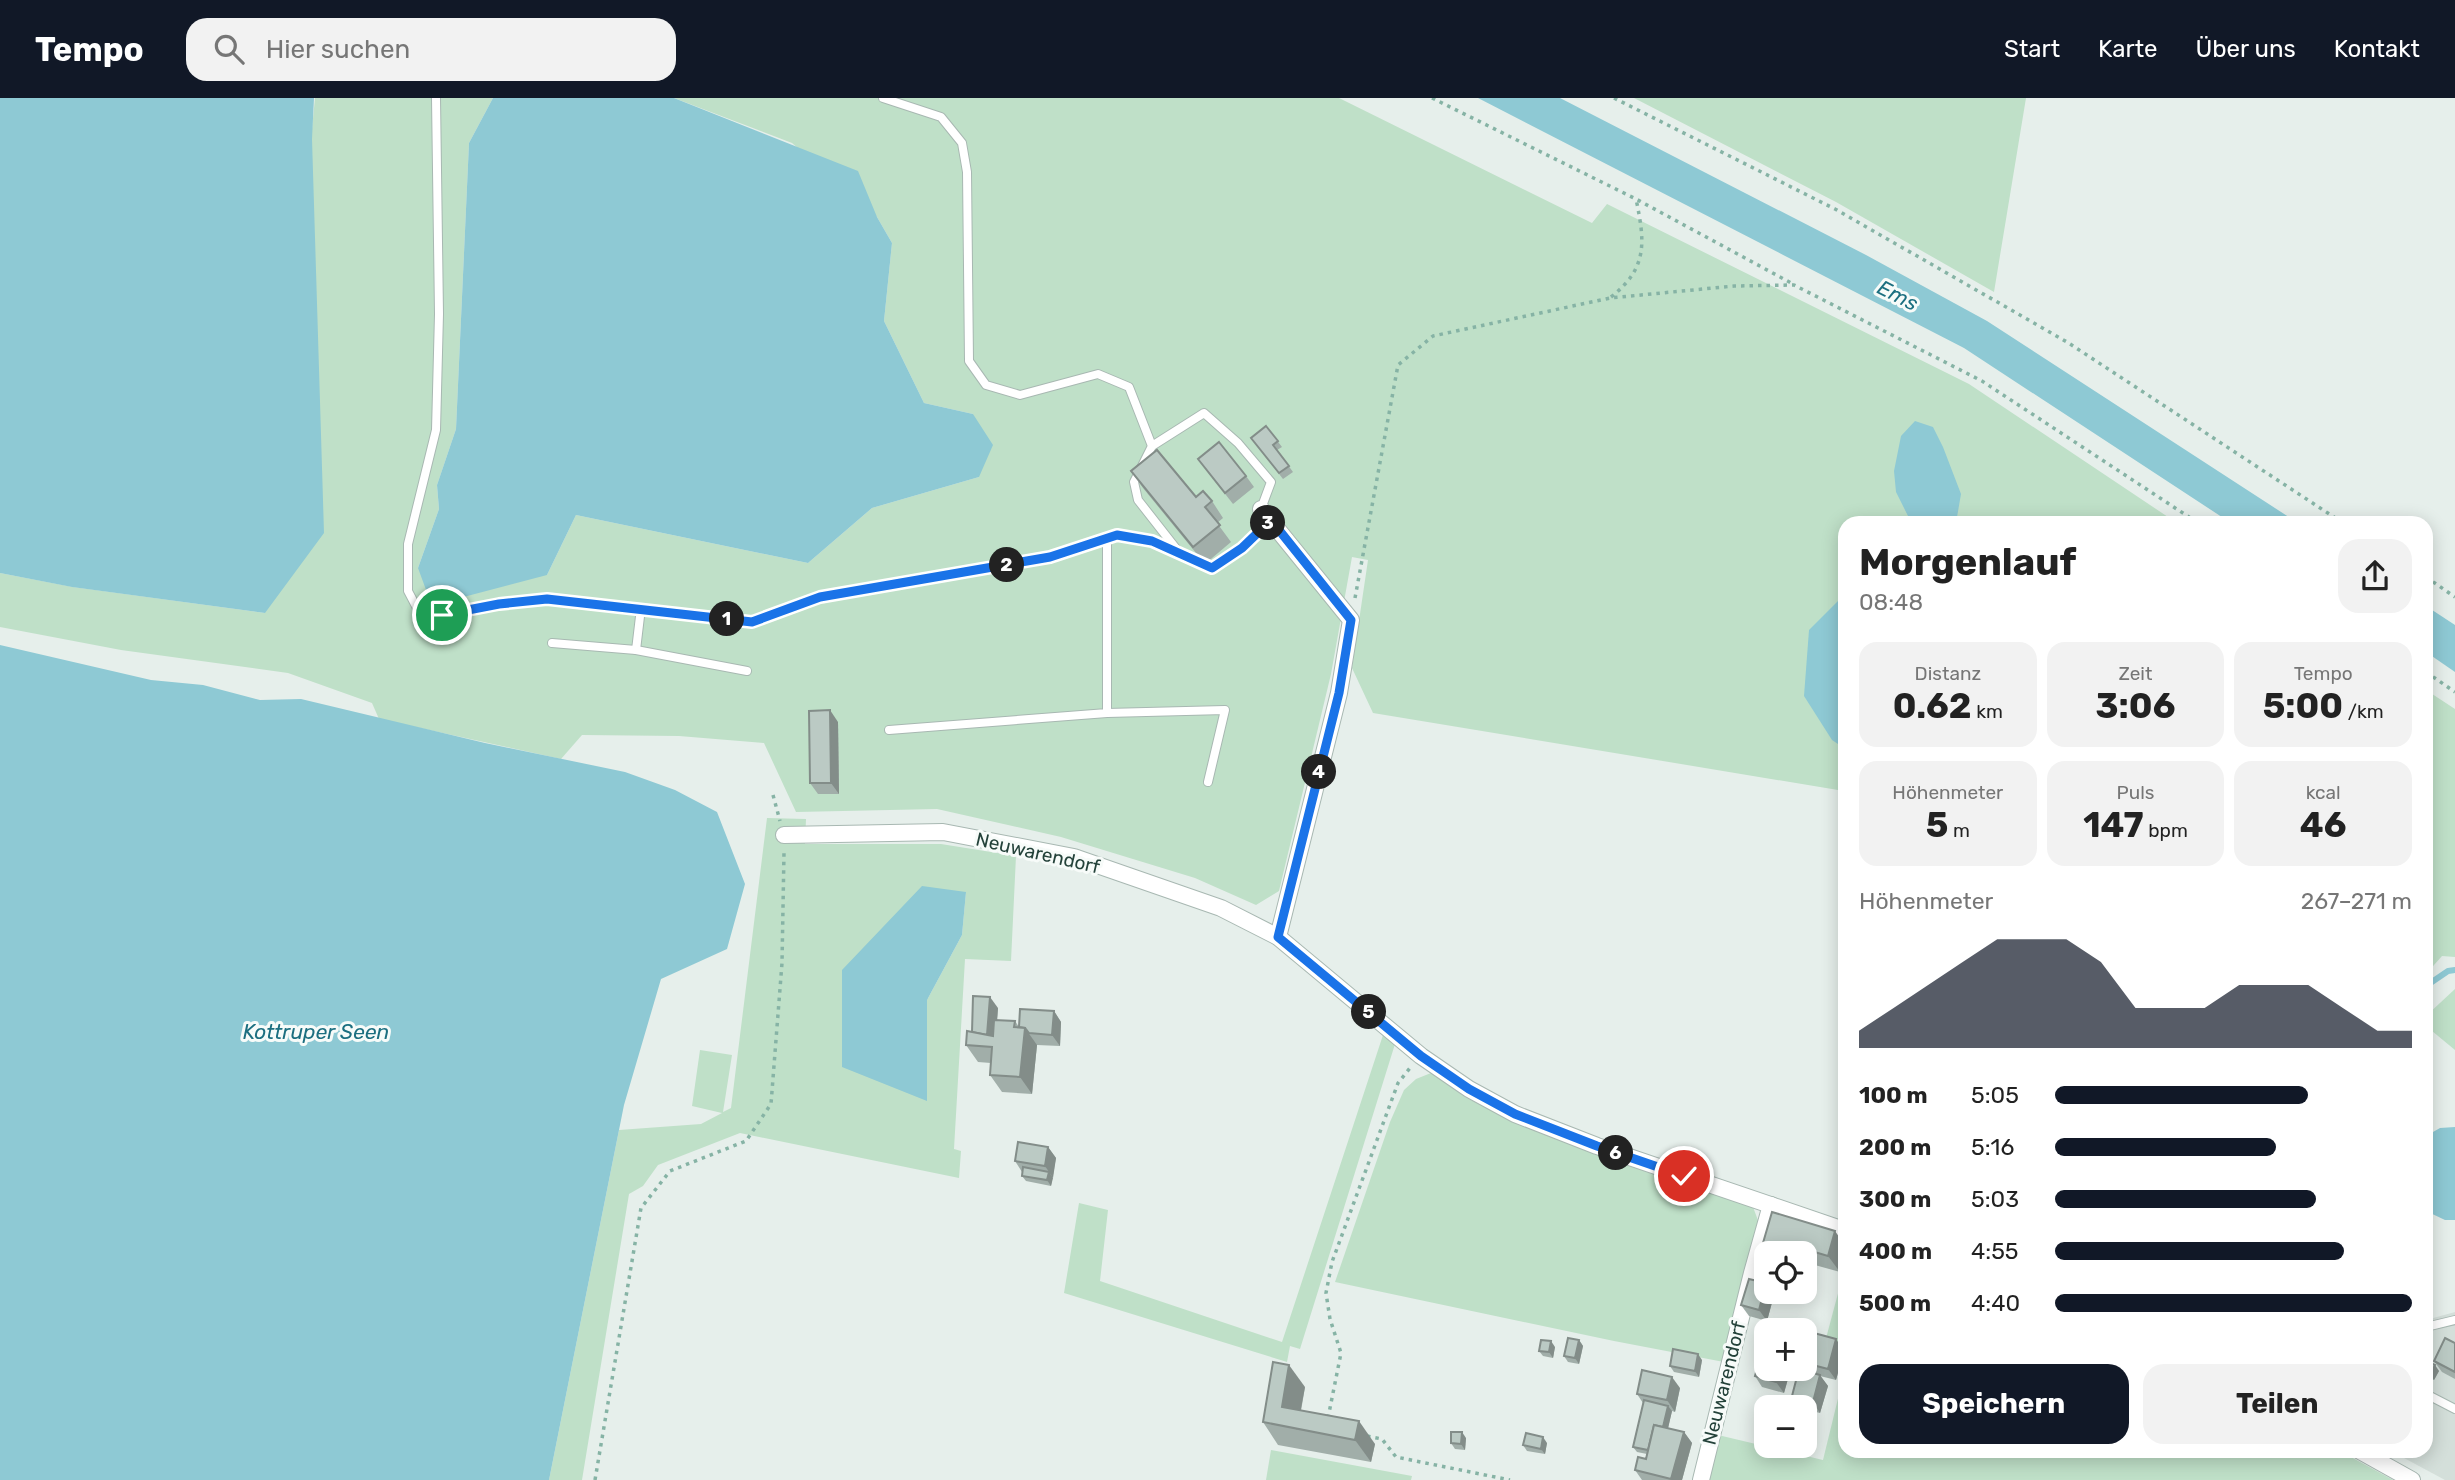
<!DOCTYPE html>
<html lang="de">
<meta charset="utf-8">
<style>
body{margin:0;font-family:Rubik,sans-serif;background:#f2f2f2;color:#222;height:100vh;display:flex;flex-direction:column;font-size:26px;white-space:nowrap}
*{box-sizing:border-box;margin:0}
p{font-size:23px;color:#767676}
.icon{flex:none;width:38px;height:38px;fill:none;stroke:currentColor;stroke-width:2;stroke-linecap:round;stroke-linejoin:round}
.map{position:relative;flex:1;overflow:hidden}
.drawer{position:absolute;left:1838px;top:418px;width:595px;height:942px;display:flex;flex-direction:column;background:#fff;border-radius:21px;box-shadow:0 4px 18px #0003}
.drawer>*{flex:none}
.tools{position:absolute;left:1754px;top:1143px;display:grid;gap:14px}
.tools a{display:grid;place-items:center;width:63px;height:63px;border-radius:14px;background:#fff;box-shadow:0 4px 18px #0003;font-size:35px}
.pin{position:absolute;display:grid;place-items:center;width:60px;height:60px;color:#fff;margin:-30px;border:4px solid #fff;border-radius:50%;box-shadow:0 2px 7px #0007}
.km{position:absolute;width:35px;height:35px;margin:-18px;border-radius:50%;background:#222;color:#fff;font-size:19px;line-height:35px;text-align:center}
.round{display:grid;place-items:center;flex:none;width:74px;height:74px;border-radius:21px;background:#f2f2f2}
.overview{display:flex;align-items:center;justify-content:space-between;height:119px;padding:0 21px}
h1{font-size:38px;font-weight:700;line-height:52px}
.stats{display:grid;grid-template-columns:repeat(3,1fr);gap:10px;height:119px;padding:7px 21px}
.stats div{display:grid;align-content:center;border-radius:18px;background:#f2f2f2;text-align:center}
.stats b{font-size:35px;font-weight:700}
.stats small{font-size:19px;font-weight:400}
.stats p{font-size:19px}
.chart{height:196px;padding:14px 21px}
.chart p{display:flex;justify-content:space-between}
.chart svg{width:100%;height:126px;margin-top:7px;fill:#111827;opacity:.7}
.primary-button{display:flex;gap:14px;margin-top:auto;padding:14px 21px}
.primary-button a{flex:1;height:80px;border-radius:21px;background:#111827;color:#fff;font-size:28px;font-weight:700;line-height:80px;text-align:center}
.primary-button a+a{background:#f2f2f2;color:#222}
ul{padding:0 21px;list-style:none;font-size:23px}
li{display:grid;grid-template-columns:112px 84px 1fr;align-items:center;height:52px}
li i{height:18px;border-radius:9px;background:#111827}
header{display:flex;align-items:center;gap:42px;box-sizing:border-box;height:98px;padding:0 35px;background:#111827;color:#fff}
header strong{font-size:33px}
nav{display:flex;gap:38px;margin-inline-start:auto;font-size:24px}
.search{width:490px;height:63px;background:#f2f2f2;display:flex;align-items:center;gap:18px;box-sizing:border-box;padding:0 24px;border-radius:21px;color:#767676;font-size:26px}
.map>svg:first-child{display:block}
.built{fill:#d4dfda}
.green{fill:#bfe0c8;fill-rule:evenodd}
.water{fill:#8ec9d4}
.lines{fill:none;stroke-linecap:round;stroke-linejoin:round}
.stream{stroke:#8ec9d4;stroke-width:6}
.lane-casing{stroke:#a8b8b2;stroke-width:10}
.street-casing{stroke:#a8b8b2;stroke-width:18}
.path{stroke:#86b3a5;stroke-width:3.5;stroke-dasharray:3.5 5;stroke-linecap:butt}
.lane{stroke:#fff;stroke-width:8}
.street{stroke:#fff;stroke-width:16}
.wall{fill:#a1aea9}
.shaded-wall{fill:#838d89}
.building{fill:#bbcac4;stroke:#838d89;stroke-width:2}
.route-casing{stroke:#fff;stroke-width:14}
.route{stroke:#1a73e8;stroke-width:9}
.labels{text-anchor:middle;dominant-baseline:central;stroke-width:6;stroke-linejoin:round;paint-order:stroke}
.street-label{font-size:19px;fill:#24423a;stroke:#f7fbf9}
.water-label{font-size:21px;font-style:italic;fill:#1c6f80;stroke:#f7fbf9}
</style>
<header>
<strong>Tempo</strong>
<div class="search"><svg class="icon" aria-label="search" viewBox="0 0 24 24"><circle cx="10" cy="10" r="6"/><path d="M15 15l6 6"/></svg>Hier suchen</div>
<nav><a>Start</a><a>Karte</a><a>Über uns</a><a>Kontakt</a></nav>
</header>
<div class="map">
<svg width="2455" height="1382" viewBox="0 0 2455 1382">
<rect width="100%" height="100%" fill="#e6efeb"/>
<path class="built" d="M2455 1214V1382H2445L2391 1353H2426V1222Z"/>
<g class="green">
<path d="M315 0H493L469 45 456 331 437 387 439 411 418 470 547 477 576 417 808 465 872 410 979 379 973 316 924 305 884 223 892 145 877 119 792 45 674 0H1339L1592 125 1607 106 1969 286 2177 425H1844V693L1373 615 1352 570 1368 462 1352 459 1331 576 1279 793 1256 807 1195 780 1061 739 937 711 796 714 764 645 679 638 582 637 561 661 379 621 372 605 288 575 121 552 0 529V475L73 489 265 515Z"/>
<path d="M1634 0H2026L1994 194 1836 104Z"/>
<path d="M2426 592 2455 611V859L2442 858 2426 876Z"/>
<path d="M767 720 806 721 805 746H941L1016 758 1011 863 965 861 954 1051 961 1053 959 1080 740 1035 658 1067 643 1088 629 1096 582 1382H549L619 1032 701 1026 722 1015 692 1008 700 952 732 957 723 1014 731 1010ZM966 794 962 837 927 902Z"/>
<path d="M2455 891V952L2426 928V918Z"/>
<path d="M1383 937 1395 946 1300 1251 1290 1248 1287 1264 1064 1195 1079 1105 1108 1112 1100 1183 1282 1244Z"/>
<path d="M1431 975 1465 999 1512 1023 1753 1109 1759 1125 1724 1264 1614 1243 1335 1184 1390 1024 1404 992 1416 981Z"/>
<path d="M1844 1173V1250L1825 1244Z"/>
<path d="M1844 1276V1353H2340L2393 1382H1709L1718 1337 1823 1362Z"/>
<path d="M1271 1352 1412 1378 1411 1382H1266Z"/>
</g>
<g class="water">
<path d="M0 0H314L312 41 324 435 265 515 72 489 0 475Z"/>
<path d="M493 0H674L858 73 877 119 892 145 884 223 924 305 973 316 993 347 979 379 872 410 808 465 576 417 547 477 452 502 429 500 418 470 439 411 437 387 456 331 469 45Z"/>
<path d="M1478 0H1560L1866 157 1987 223 2298 425H2231L1964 250Z"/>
<path d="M1915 323 1933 329 1943 349 1961 396 1956 425H1909L1910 422 1896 394 1894 373 1901 338Z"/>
<path d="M1844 497V650L1832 642 1804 598 1809 532Z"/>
<path d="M2426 508 2455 527V574L2426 554Z"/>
<path d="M0 547 151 582 203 587 260 602 301 601 485 645 625 674 675 692 717 714 745 786 727 851 661 881 624 1007 549 1382H0Z"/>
<path d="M922 788 966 794 962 837 927 902V1003L842 969V872Z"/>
<path d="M2455 1029V1122H2445L2426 1113V1038L2440 1030Z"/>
</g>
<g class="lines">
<path class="stream" d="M2426 888 2448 873 2455 872"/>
<defs>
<g id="lane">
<path d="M436 0 439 216 436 332 408 446V493L418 512 442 517 499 506 547 501 752 524 820 499 1050 459 1117 437 1152 443 1212 470 1242 450 1271 422"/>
<path d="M883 0 941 19 962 45 967 74 969 263 986 287 1020 297 1098 276 1129 289 1152 348 1134 384 1138 402 1178 453"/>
<path d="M1152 348 1204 315 1238 345 1271 384 1261 411"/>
<path d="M552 545 636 552 641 510"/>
<path d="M636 552 747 573"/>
<path d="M1107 615 1225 612 1208 684"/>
<path d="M889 632 1107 615V441"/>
<path d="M2426 1229 2455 1222"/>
<path d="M2426 1296 2455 1311"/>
</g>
<g id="street">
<path d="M1261 411 1351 522 1339 595 1278 839"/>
<path d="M784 737 943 734 1074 759 1221 810 1278 839 1421 958 1469 991 1515 1016 1597 1048 1844 1132"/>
<path d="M2360 1353 2412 1382"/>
<path d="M1701 1382 1752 1175 1771 1107"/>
</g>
</defs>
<use href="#lane" class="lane-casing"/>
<use href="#street" class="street-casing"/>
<g class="path">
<path d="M1432 0 1636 101 1793 186"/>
<path d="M1614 0 1835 111 2067 244 2343 425"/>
<path d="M1611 199C1648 170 1645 144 1636 101"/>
<path d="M2426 479 2455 499"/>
<path d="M1355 500 1398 267 1433 238 1610 200 1734 188 1794 187 1982 283 2198 425"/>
<path d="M2426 574 2455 594"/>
<path d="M773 697 780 723"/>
<path d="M1328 1320 1341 1255 1330 1221 1326 1195 1332 1164 1398 985 1410 970"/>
<path d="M1367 1338 1382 1341 1396 1359 1510 1382"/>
<path d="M595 1382 641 1110 670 1073 746 1043 771 1006 782 865 784 754"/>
</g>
<use href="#lane" class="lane"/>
<use href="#street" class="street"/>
</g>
<g class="wall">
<path d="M1266 328 1282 349 1277 352 1293 374 1283 381 1251 340Z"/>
<path d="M1198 361 1246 378 1254 389 1233 406Z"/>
<path d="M1131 373 1196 399 1212 403 1223 420 1217 425 1231 444 1205 466 1143 390Z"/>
<path d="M838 624 839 696H818L810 685Z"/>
<path d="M998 910 997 922 1015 923 1019 929 1054 913 1061 924 1060 948 1037 947 1032 996 1002 994 990 977 991 965 978 964 966 947Z"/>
<path d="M1048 1049 1056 1060 1051 1088 1026 1083 1022 1078V1074L1015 1063Z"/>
<path d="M1772 1114 1844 1146V1158L1840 1174 1804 1164V1155H1766V1183L1756 1169Z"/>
<path d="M1774 1197 1767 1223 1749 1218 1741 1207Z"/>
<path d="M1579 1242 1583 1248 1579 1266 1568 1264 1564 1258Z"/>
<path d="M2455 1245V1281L2442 1274 2434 1263Z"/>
<path d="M1555 1249 1553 1260 1543 1258 1539 1253Z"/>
<path d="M1844 1253 1836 1282 1820 1278 1828 1288 1820 1315 1804 1311V1309H1799L1792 1298 1813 1275 1805 1265Z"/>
<path d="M1702 1262 1699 1279 1674 1274 1670 1268Z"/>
<path d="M2426 1263 2439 1273 2434 1282 2426 1278Z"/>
<path d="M1766 1270H1791L1784 1295 1762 1289 1755 1278Z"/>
<path d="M1305 1289 1301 1313 1375 1346 1371 1364 1278 1347 1263 1324Z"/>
<path d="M1680 1290 1675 1314 1672 1313 1668 1330 1684 1334 1692 1345 1682 1382H1642L1635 1372 1646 1361 1647 1356 1637 1354 1633 1349 1643 1305 1637 1296Z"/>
<path d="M1466 1340 1465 1352 1455 1351 1451 1345Z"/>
<path d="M1547 1345 1545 1356 1527 1353 1523 1347Z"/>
</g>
<g class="shaded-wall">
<path d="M830 612 838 624 839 696 831 685Z"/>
<path d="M990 899 998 910 995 951 987 940Z"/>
<path d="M1054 913 1061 924 1060 948 1052 937Z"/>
<path d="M1025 930 1037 947 1032 996 1020 979Z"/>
<path d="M1048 1049 1056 1060 1053 1080 1045 1068Z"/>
<path d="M1049 1074 1053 1080 1051 1088 1047 1082Z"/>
<path d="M1835 1133 1844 1146V1158L1840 1174 1828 1158Z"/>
<path d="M1791 1147 1797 1155H1789Z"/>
<path d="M1766 1188V1194H1772L1774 1197 1767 1223 1759 1212Z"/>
<path d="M1800 1225 1804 1230 1803 1232H1798Z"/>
<path d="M1836 1241 1844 1253 1836 1282 1828 1271Z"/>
<path d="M1579 1242 1583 1248 1579 1266 1575 1260Z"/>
<path d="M1551 1243 1555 1249 1553 1260 1549 1254Z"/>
<path d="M1698 1256 1702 1262 1699 1279 1695 1273Z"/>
<path d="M1289 1267 1305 1289 1297 1332 1282 1309Z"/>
<path d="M2435 1267 2439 1273 2434 1282 2430 1277Z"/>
<path d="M1780 1270H1791L1784 1295 1776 1284Z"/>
<path d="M1820 1277 1828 1288 1820 1315 1813 1304Z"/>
<path d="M1672 1279 1680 1290 1675 1314 1667 1302Z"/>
<path d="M1668 1308 1672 1313 1666 1339 1662 1333Z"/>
<path d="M1359 1323 1375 1346 1371 1364 1355 1342Z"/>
<path d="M1462 1334 1466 1340 1465 1352 1461 1346Z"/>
<path d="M1684 1334 1692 1345 1682 1382H1672L1671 1381Z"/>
<path d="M1543 1339 1547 1345 1545 1356 1541 1351Z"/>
</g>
<g class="building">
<path d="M1266 328 1278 343 1273 347 1289 368 1279 375 1251 340Z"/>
<path d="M1219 344 1246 378 1225 395 1198 361Z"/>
<path d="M1157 352 1196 399 1203 393 1212 403 1205 409 1220 427 1193 449 1131 373Z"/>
<path d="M830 612 831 685H810L809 613Z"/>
<path d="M973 898 990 899 987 937 972 934Z"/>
<path d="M1020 911 1054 913 1052 937 1029 935 1025 930 1019 929Z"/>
<path d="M994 922 1015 923 1014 929 1025 930 1020 979 990 977 992 949 966 947 967 933 993 938Z"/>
<path d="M1018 1044 1048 1049 1045 1068 1015 1063Z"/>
<path d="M1023 1069 1049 1074 1047 1082 1022 1078Z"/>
<path d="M1772 1114 1835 1133 1828 1158 1791 1147 1789 1155H1766V1172L1756 1169Z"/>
<path d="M1749 1181 1766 1185 1759 1212 1741 1207Z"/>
<path d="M1790 1223 1800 1225 1798 1232H1788Z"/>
<path d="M1814 1235 1836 1241 1828 1271 1805 1265Z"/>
<path d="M1568 1240 1579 1242 1575 1260 1564 1258Z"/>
<path d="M2445 1240 2455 1245V1274L2434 1263Z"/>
<path d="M1541 1242 1551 1243 1549 1254 1539 1253Z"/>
<path d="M1765 1242 1766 1270H1780L1776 1284 1755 1278Z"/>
<path d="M1673 1251 1698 1256 1695 1273 1670 1268Z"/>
<path d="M2426 1263 2435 1267 2430 1277 2426 1274Z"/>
<path d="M1273 1264 1289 1267 1282 1309 1359 1323 1355 1342 1263 1324Z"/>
<path d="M1799 1271 1820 1277 1813 1304 1792 1298Z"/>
<path d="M1642 1272 1672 1279 1667 1302 1637 1296Z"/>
<path d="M1644 1302 1668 1308 1663 1329 1654 1327 1648 1352 1633 1349Z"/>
<path d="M1654 1327 1684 1334 1671 1381 1635 1372 1638 1359 1646 1361Z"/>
<path d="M1451 1334H1462L1461 1346 1451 1345Z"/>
<path d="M1526 1335 1543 1339 1541 1351 1523 1347Z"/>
</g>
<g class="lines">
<defs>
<path id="route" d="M442 517 499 506 547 501 752 524 820 499 1050 459 1117 437 1152 443 1212 470 1242 450 1271 422 1351 522 1339 595 1278 839 1421 958 1469 991 1515 1016 1597 1048 1684 1078"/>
</defs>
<use href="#route" class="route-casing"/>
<use href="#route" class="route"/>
</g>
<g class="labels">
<g class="street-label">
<text transform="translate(1038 755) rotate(13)">Neuwarendorf</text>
<text transform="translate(1724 1285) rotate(-76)">Neuwarendorf</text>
</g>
<g class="water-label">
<text transform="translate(1898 197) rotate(27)">Ems</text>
<text x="316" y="933">Kottruper Seen</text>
</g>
</g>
</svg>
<div class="tools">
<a><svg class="icon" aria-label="locate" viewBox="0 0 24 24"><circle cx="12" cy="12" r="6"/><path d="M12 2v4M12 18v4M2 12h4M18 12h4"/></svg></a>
<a>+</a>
<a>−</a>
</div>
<div class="pin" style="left:442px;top:517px;background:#1e9e55"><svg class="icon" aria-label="arrive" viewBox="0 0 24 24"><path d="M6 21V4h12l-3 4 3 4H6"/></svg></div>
<div class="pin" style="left:1684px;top:1078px;background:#d93025"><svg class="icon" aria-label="check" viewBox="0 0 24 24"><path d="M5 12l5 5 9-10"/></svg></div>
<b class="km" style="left:727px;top:521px">1</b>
<b class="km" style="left:1007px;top:467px">2</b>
<b class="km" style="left:1268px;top:425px">3</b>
<b class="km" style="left:1319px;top:674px">4</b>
<b class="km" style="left:1369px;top:914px">5</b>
<b class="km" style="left:1616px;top:1055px">6</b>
<section class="drawer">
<div class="overview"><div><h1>Morgenlauf</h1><p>08:48</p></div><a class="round"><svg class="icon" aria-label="share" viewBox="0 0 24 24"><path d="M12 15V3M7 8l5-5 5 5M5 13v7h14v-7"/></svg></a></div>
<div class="stats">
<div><p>Distanz</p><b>0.62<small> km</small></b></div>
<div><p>Zeit</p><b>3:06</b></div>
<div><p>Tempo</p><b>5:00<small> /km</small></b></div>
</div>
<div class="stats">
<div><p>Höhenmeter</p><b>5<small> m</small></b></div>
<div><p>Puls</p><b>147<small> bpm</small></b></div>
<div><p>kcal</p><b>46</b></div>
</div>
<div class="chart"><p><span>Höhenmeter</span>267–271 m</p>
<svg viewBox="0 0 160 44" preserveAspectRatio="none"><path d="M0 44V38L10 30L20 22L30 14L40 6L50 6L60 6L70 14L80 30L90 30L100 30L110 22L120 22L130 22L140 30L150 38L160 38V44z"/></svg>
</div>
<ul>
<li><b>100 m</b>5:05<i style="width:71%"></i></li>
<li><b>200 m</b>5:16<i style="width:62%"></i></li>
<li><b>300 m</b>5:03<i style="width:73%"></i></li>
<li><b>400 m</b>4:55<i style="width:81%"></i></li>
<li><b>500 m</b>4:40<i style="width:100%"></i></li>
</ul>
<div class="primary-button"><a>Speichern</a><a>Teilen</a></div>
</section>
</div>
